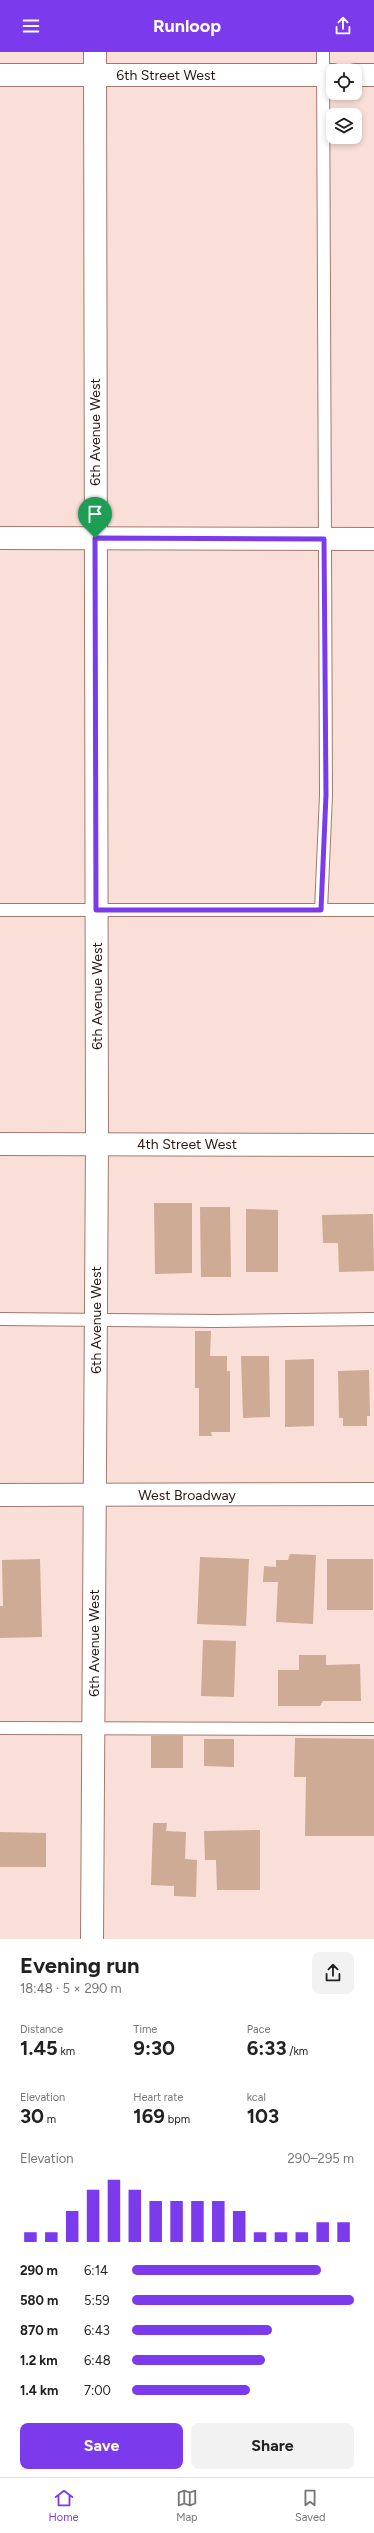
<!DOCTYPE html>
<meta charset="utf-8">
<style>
body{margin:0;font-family:Figtree,sans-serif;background:#f2f2f2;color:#222;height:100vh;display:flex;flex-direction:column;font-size:15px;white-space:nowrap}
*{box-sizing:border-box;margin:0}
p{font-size:13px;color:#767676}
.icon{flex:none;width:22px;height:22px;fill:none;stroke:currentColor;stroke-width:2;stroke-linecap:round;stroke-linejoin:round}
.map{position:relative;height:1887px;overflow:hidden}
.panel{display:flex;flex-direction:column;background:#fff;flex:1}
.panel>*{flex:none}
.tools{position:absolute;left:326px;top:12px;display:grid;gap:8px}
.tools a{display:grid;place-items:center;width:36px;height:36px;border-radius:8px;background:#fff;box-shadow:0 2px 6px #0003;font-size:20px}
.pin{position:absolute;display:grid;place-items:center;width:34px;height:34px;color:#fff;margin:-41px -17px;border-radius:50% 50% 50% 0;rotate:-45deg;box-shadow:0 0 4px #0007}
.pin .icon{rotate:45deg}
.round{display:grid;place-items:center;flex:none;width:42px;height:42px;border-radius:8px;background:#f2f2f2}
.overview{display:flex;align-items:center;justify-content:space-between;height:68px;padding:0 20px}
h1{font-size:22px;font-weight:700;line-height:30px}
.figures{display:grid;grid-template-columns:repeat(3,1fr);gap:6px;height:68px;padding:4px 20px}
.figures div{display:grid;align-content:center}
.figures b{font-size:20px;font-weight:700}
.figures small{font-size:11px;font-weight:400}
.figures p{font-size:11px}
.chart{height:112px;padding:8px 20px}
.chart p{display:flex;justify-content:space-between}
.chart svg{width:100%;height:72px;margin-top:4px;stroke:#7c3aed;stroke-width:6}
.action{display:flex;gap:8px;margin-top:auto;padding:8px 20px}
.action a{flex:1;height:46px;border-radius:8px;background:#7c3aed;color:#fff;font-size:16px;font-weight:700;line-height:46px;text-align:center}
.action a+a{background:#f2f2f2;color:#222}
ul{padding:0 20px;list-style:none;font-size:13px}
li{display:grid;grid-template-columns:64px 48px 1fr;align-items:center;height:30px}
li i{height:10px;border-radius:5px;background:#7c3aed}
header{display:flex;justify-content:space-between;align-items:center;height:52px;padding:0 20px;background:#7c3aed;color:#fff;font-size:18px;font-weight:700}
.tab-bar{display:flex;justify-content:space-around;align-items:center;height:56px;border-top:1px solid #e0e0e0;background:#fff;font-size:11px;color:#767676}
.tab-bar a{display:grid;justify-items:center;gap:2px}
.tab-bar .on{color:#7c3aed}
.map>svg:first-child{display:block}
.building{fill:#cdab94}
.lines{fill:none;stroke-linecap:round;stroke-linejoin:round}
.service-casing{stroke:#a17a6f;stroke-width:14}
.minor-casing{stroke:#a17a6f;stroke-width:24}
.tertiary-casing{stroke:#a17a6f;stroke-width:24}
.service{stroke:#fff;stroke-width:12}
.minor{stroke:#fff;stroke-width:22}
.tertiary{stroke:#fff;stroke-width:22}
.route-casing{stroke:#fff;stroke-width:8}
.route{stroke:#7c3aed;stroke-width:5}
.labels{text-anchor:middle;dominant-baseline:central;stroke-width:3;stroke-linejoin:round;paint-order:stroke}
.street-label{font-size:14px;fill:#291a16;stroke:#fff}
</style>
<header><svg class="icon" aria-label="menu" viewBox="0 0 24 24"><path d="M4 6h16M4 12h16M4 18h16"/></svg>Runloop<svg class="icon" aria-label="share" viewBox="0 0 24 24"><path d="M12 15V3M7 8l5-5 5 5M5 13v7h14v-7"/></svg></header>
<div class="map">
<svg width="374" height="1887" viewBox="0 0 374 1887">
<rect width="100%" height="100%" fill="#f9dfd7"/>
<g class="building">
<path d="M154 1151H192V1221L155 1222Z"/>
<path d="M200 1155H230L231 1225H201Z"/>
<path d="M246 1157 278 1158V1220H246Z"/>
<path d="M373 1162 374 1219 339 1220 338 1191H323L322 1163Z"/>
<path d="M195 1279H211L210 1304H227V1319H230V1380H211L212 1384H199V1336H195Z"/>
<path d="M241 1304H269L270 1365 243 1366Z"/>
<path d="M314 1307V1374L285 1375V1308Z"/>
<path d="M369 1318 370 1364H367V1374H343V1366H339L338 1319Z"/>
<path d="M290 1502 316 1503 313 1572 276 1570 278 1530H263L264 1514 276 1515V1508H288Z"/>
<path d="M200 1505 249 1507 246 1574 197 1572Z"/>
<path d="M40 1507 42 1585 0 1586V1554H3L2 1508Z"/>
<rect x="327" y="1507" width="46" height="51"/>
<path d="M203 1588 236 1589 234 1645 201 1644Z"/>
<path d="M299 1603H326V1613L360 1612 361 1649H323L320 1654H278V1618H299Z"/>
<rect x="151" y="1684" width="32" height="32"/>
<path d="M295 1686 374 1687V1784H305L306 1725H294Z"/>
<path d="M204 1687H234V1715L204 1714Z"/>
<path d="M153 1771H167L166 1779 186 1780 185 1807 197 1808 196 1845 174 1844V1834L151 1833Z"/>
<path d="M260 1778V1838H217L216 1808H205L204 1779Z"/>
<path d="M0 1780 46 1781V1815H0Z"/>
</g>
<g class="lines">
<defs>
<g id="service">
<path d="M0 858H374"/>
<path d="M321 858 326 743 323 0"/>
<path d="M0 1267 216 1269 374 1267"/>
<path d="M0 1676 374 1677"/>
</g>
<g id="minor">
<path d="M0 486 374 487"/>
<path d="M0 1092 374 1093"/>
<path d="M0 1443 374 1442"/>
</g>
<g id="tertiary">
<path d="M0 23H333"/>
<path d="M355 23H374"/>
<path d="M92 1887 97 1092 95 0"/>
</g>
</defs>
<use href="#service" class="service-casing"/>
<use href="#minor" class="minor-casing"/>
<use href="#tertiary" class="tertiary-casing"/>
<use href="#service" class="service"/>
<use href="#minor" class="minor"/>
<use href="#tertiary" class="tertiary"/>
</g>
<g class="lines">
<defs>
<path id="route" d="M95 486 324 487 326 743 321 858H96Z"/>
</defs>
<use href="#route" class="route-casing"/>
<use href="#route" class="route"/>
</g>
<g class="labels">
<g class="street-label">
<text x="166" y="23">6th Street West</text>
<text transform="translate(95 380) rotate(-90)">6th Avenue West</text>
<text transform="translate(97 944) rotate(-90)">6th Avenue West</text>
<text x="187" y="1092">4th Street West</text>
<text transform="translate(96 1268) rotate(-90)">6th Avenue West</text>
<text x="187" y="1443">West Broadway</text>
<text transform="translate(94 1591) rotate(-90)">6th Avenue West</text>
</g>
</g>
</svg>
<div class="tools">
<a><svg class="icon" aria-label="locate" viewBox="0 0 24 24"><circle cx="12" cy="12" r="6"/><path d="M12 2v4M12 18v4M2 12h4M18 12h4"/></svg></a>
<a><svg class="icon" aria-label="layers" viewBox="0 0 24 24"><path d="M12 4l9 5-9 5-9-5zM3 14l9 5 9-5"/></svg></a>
</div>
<div class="pin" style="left:95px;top:486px;background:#1e9e55"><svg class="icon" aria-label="arrive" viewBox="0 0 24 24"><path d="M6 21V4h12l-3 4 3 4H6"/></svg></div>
</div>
<section class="panel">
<div class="overview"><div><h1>Evening run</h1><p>18:48 · 5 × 290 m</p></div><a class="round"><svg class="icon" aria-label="share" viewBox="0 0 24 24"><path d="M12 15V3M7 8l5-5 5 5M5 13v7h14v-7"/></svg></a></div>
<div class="figures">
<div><p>Distance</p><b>1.45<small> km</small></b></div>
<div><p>Time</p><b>9:30</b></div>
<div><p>Pace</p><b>6:33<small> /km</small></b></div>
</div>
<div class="figures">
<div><p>Elevation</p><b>30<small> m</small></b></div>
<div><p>Heart rate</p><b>169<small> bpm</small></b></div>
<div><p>kcal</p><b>103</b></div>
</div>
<div class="chart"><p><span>Elevation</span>290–295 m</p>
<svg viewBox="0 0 160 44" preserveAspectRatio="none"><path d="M5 44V38M15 44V38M25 44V25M35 44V12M45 44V6M55 44V12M65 44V19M75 44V19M85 44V19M95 44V19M105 44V25M115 44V38M125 44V38M135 44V38M145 44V32M155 44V32"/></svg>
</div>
<ul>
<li><b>290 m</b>6:14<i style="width:85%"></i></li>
<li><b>580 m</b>5:59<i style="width:100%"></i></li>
<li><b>870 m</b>6:43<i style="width:63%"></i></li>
<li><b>1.2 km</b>6:48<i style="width:60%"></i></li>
<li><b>1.4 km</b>7:00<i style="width:53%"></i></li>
</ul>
<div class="action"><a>Save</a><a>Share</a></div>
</section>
<nav class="tab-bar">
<a class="on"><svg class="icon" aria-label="home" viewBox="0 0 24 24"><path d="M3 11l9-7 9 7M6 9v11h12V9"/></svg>Home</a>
<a><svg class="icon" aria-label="map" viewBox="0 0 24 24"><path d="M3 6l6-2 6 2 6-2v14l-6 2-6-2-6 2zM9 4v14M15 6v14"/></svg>Map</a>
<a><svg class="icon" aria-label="saved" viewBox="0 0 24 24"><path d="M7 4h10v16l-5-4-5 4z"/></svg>Saved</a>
</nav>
